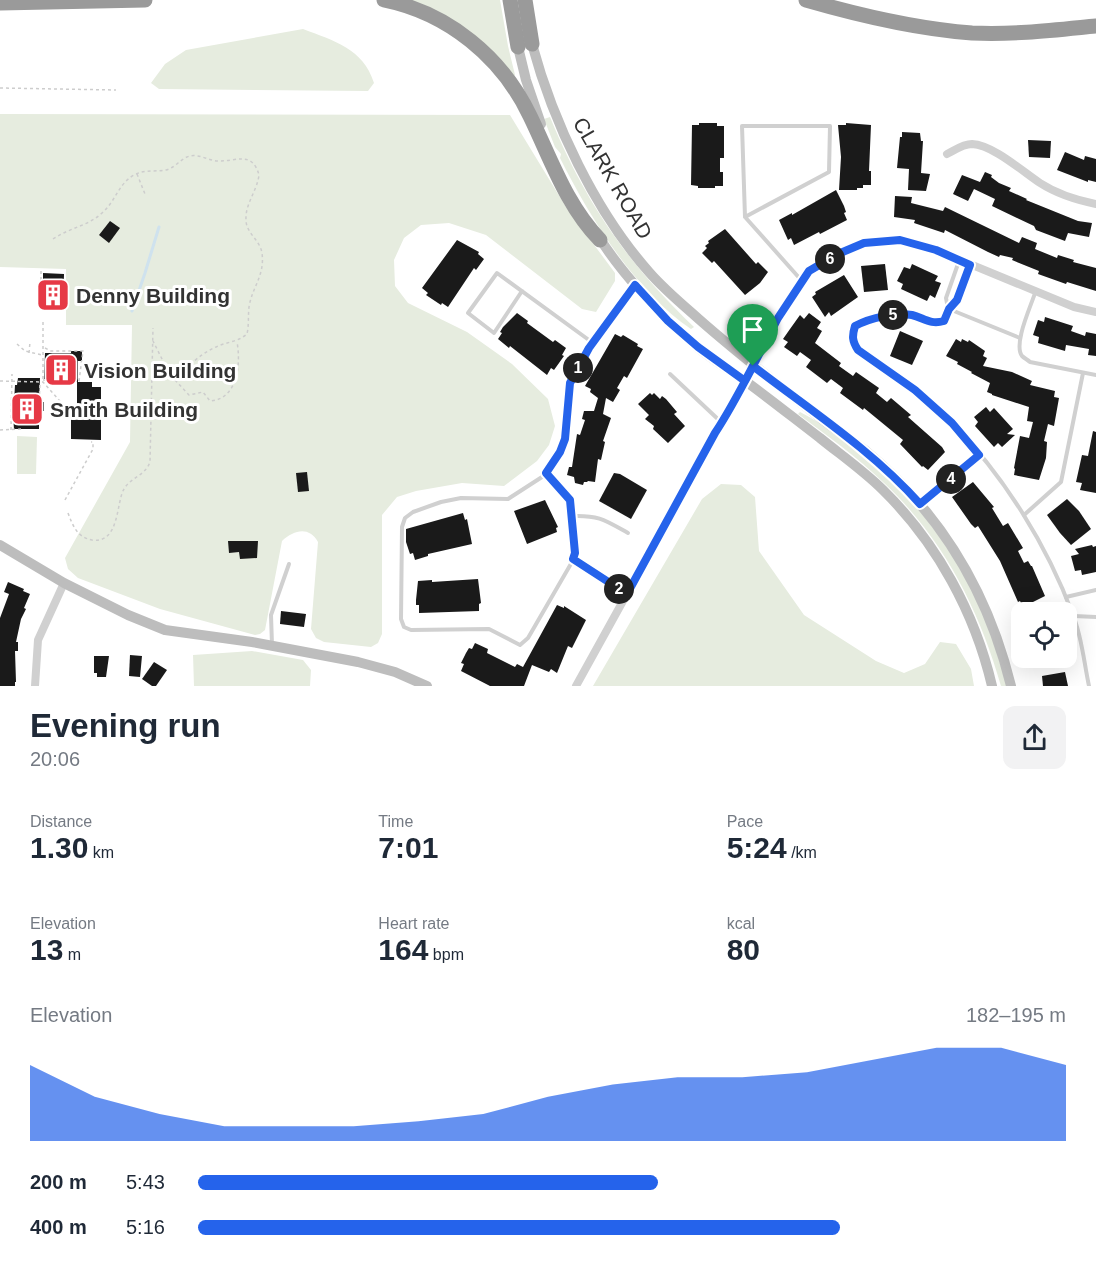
<!DOCTYPE html>
<meta charset="utf-8">
<style>
body{margin:0;font-family:Arial,sans-serif;background:#f2f2f3;color:#1f2937;height:100vh;display:flex;flex-direction:column;font-size:22px;white-space:nowrap}
*{box-sizing:border-box;margin:0}
p{font-size:20px;color:#747a83}
.icon{flex:none;width:33px;height:33px;fill:none;stroke:currentColor;stroke-width:2;stroke-linecap:round;stroke-linejoin:round}
.map{position:relative;height:686px;overflow:hidden}
.sheet{display:flex;flex-direction:column;background:#fff;flex:1}
.sheet>*{flex:none}
.buttons{position:absolute;left:1011px;top:602px;display:grid;gap:12px}
.buttons a{display:grid;place-items:center;width:66px;height:66px;border-radius:12px;background:#fff;box-shadow:0 6px 24px #0002;font-size:30px}
.pin{position:absolute;display:grid;place-items:center;width:51px;height:51px;color:#fff;margin:-62px -26px;border-radius:50% 50% 50% 0;rotate:-45deg;box-shadow:0 0 6px #0007}
.pin .icon{rotate:45deg}
.km{position:absolute;width:30px;height:30px;margin:-15px;border-radius:50%;background:#222;color:#fff;font-size:16px;line-height:30px;text-align:center}
.round{display:grid;place-items:center;flex:none;width:63px;height:63px;border-radius:12px;background:#f2f2f3}
.summary{display:flex;align-items:center;justify-content:space-between;height:102px;padding:0 30px}
h1{font-size:33px;font-weight:700;line-height:45px}
.figures{display:grid;grid-template-columns:repeat(3,1fr);gap:9px;height:102px;padding:6px 30px}
.figures div{display:grid;align-content:center}
.figures b{font-size:30px;font-weight:700}
.figures small{font-size:16px;font-weight:400}
.figures p{font-size:16px}
.chart{height:168px;padding:12px 30px}
.chart p{display:flex;justify-content:space-between}
.chart svg{width:100%;height:108px;margin-top:6px;fill:#2563eb;opacity:.7}
ul{padding:0 30px;list-style:none;font-size:20px}
li{display:grid;grid-template-columns:96px 72px 1fr;align-items:center;height:45px}
li i{height:15px;border-radius:8px;background:#2563eb}
.map>svg:first-child{display:block}
.green{fill:#e6ecdf}
.lines{fill:none;stroke-linecap:round;stroke-linejoin:round}
.stream{stroke:#cfe2ee;stroke-width:3}
.building{fill:#1a1a1a}
.path{stroke:#cdcdcd;stroke-width:1.5;stroke-dasharray:3 3;stroke-linecap:butt}
.lane{stroke:#d0d0d0;stroke-width:4}
.street{stroke:#d0d0d0;stroke-width:8}
.secondary{stroke:#bdbdbd;stroke-width:10}
.highway{stroke:#9a9a9a;stroke-width:15}
.route-casing{stroke:#fff;stroke-width:12}
.route{stroke:#2563eb;stroke-width:8}
.labels{text-anchor:middle;dominant-baseline:central;stroke-width:6;stroke-linejoin:round;paint-order:stroke}
.street-label{font-size:21px;fill:#333;stroke:#fff}
.poi-label{font-size:21px;font-weight:bold;fill:#333;stroke:#fff;text-anchor:start}
</style>
<div class="map">
<svg width="1096" height="686" viewBox="0 0 1096 686">
<rect width="100%" height="100%" fill="#fff"/>
<g class="green">
<path d="M404 0H500L508 46 515 75 514 77Z"/>
<path d="M303 29C334 41 363 48 374 83L368 91 159 89 151 83 165 64 186 50Z"/>
<path d="M0 114 510 115 566 207 615 273V281L596 312 582 309 486 235 449 223 421 225 404 238 394 260 395 286 408 303 467 332 512 364 548 399 555 426 549 445 537 461 504 486 462 483 416 491 397 497 382 515V634L378 643 371 647 324 642 316 638 311 629 318 542C309 526 294 530 282 541L265 630 260 634 255 635 160 609 78 578 68 569 65 558 130 442 132 325H66V269L0 267Z"/>
<path d="M550 117C585 202 627 263 694 327L691 329C635 291 590 218 560 158L561 154 555 147 544 119Z"/>
<path d="M800 412C882 455 951 535 986 621 994 642 1000 664 1007 686H1001C979 609 943 538 884 483 857 457 828 436 798 414Z"/>
<path d="M17 436 37 437 36 474H17Z"/>
<path d="M721 484 741 485 755 497 759 551 804 615 876 661 904 673 925 664 940 642 956 644 971 669 974 686H593L702 499Z"/>
<path d="M252 651 303 660 311 670 310 686H194L193 655Z"/>
</g>
<g class="lines">
<path class="stream" d="M132 311 145 273 159 227"/>
</g>
<g class="building">
<path d="M699 123H717V126H724V158H720V172H723V186H715V188H698V186L691 185 692 125H699Z"/>
<path d="M846 123 871 125 869 171H871V185H863V188H857V190H839L841 157 838 125H846Z"/>
<path d="M902 132 920 133 921 141H923L921 173 930 174 926 191 908 190 909 169 897 168 900 137H902Z"/>
<path d="M1028 140 1051 141 1050 158 1029 157Z"/>
<path d="M1065 152 1084 160 1085 156 1096 159V182L1088 180V182L1057 170Z"/>
<path d="M985 172 992 175 991 177 999 183 1011 188 1009 191 1027 199 1026 200 1078 221 1092 223 1089 237 1068 233 1065 241 1036 230 1034 226 992 206 995 199 974 189 968 201 953 194 962 175 980 182Z"/>
<path d="M836 190 844 206 846 212 844 213 847 220 820 234 819 232 794 245 791 238 788 240 779 220 792 213V215Z"/>
<path d="M895 196 912 197 911 203 943 211 945 207 1019 243 1022 237 1037 243 1035 249 1057 258 1058 255 1074 260 1073 262 1096 268V291L1067 282 1066 284 1038 274 1039 271 1012 260 1013 258 1000 255 999 257 988 252 945 230 944 233 914 223 915 220 894 217Z"/>
<path d="M110 221 120 228 109 243 99 235Z"/>
<path d="M725 229 756 264 758 262 768 272 760 283 745 295 714 261 712 263 702 253 707 248 705 246 709 243 708 241Z"/>
<path d="M457 240 479 252 478 254 484 259 476 270 474 268 448 307 442 303 441 305 426 295 428 293 422 288Z"/>
<path d="M885 264 888 290 864 292 861 266Z"/>
<path d="M912 264 938 276 935 281 941 283 935 298 930 295 927 301 901 289 903 284 897 281 904 267 910 269Z"/>
<path d="M43 273 64 274 63 306H43Z"/>
<path d="M844 275 858 297 831 316 829 312 825 317 812 297 816 294 815 292Z"/>
<path d="M517 313 528 321 527 323 553 342 555 340 566 348 562 355 564 356 554 370 551 368 547 375 510 346 509 348 498 339 502 333 500 332 503 327Z"/>
<path d="M809 313 821 322 817 328 822 331 815 343 841 363 839 366 853 376 856 372 879 388 876 393 887 402 891 398 911 415 908 417 942 447 945 452 928 470 923 466 922 467 900 444 903 440 864 408 863 410 840 393 843 388 831 379 827 383 806 367 811 360 800 352 797 356 784 347 788 342 783 339 790 329 800 315 804 319Z"/>
<path d="M1045 317 1073 326 1071 331 1085 336 1086 332 1096 334V356L1088 355 1089 349 1066 345 1065 351 1038 343 1039 337 1033 335 1038 320 1044 322Z"/>
<path d="M900 331 923 341 912 365 890 356Z"/>
<path d="M615 334 621 337 623 335 638 344 637 346 643 349 627 378 624 376 617 388 620 390 613 402 606 398 603 414 611 418 603 441 605 442 601 460 598 459 595 482 588 481 587 482H584L583 485 575 483 574 477 567 475 569 467H572L577 434 580 435 585 420 582 419 584 411H594L598 398 590 392 591 389 585 386Z"/>
<path d="M956 339 961 342 962 339 968 342 969 340 985 351 983 356 987 358 983 366 1012 372 1032 381 1030 385 1055 391 1054 397 1059 398 1054 426 1048 424 1044 441 1047 442 1046 458 1039 480 1014 475 1015 469 1014 468 1020 436 1029 438 1033 422 1027 421 1029 407 992 395V394L987 392 990 383 971 373 972 372 957 364 958 362 946 356Z"/>
<path d="M71 351H82V361H78V382L44 379 45 353H71Z"/>
<path d="M18 378H40L39 402H44V411H39V429H14L12 402H14L15 385H17Z"/>
<path d="M77 382H92V387H101V440L71 439V404H77Z"/>
<path d="M650 393 652 395 654 393 660 399 662 396 666 399 677 412 674 414 685 426 668 443 653 429 654 426 645 419 649 415 638 404Z"/>
<path d="M986 407 990 412 994 408 1013 429 1007 434 1015 435 1002 447 998 443 994 447 975 426 978 422 974 417Z"/>
<path d="M1093 431 1096 432V493L1080 490 1082 483 1076 482 1082 455 1088 456Z"/>
<path d="M307 472 309 491 298 492 296 473Z"/>
<path d="M614 473 620 474 647 490 631 519 599 501Z"/>
<path d="M973 482 994 507 992 508 1003 526 1008 523 1023 548 1018 551 1024 563 1028 561 1031 566H1032L1045 596 1023 607 1020 601 1018 602 1000 561 978 526 975 528 971 524 952 497Z"/>
<path d="M1067 499 1079 511 1091 529 1071 545 1060 533 1047 515Z"/>
<path d="M545 500 558 527 556 528 557 532 527 544 514 511Z"/>
<path d="M463 513 465 520 467 519 472 544 428 554V556L415 560 413 553 410 554 406 542V529Z"/>
<path d="M228 541H258L257 558 240 559 239 552 229 553Z"/>
<path d="M1092 545 1093 547 1096 546V572L1082 575 1081 570 1075 571 1071 556 1079 554 1075 549Z"/>
<path d="M478 579 481 603 479 604V611L419 613V605H416V600L418 581 432 580V582Z"/>
<path d="M8 582 24 589 23 591 30 594 24 608 26 609 21 619 16 642H18V651H15L16 682H15V686H0V618L9 594 4 592Z"/>
<path d="M557 605 564 608V606L586 620 572 648 568 646 557 673 551 669 549 672 532 665 524 686H490L461 671 464 664 461 663 466 653 469 648 472 649 475 643 488 649 487 653 515 667 517 664 523 667Z"/>
<path d="M281 611 306 614 304 627 280 624Z"/>
<path d="M130 655 142 656 140 677 129 676Z"/>
<path d="M94 656H109L106 677H97V673H94Z"/>
<path d="M154 662 167 670 156 686H152L142 679Z"/>
<path d="M1065 672 1068 686H1043L1042 676Z"/>
</g>
<g class="lines">
<g class="path">
<path d="M0 88 116 90"/>
<path d="M137 174 145 194"/>
<path d="M53 239C69 228 88 226 102 213 116 201 118 184 134 175 145 169 155 172 166 170 175 168 181 158 190 156 199 154 208 160 217 161 236 162 252 150 259 175 257 191 245 204 246 220 246 233 260 240 262 253 265 276 252 287 249 307 248 316 249 325 247 334 238 342 226 342 216 347 200 354 187 367 175 379L164 363 153 341"/>
<path d="M41 271V309L58 308"/>
<path d="M43 322V381"/>
<path d="M17 344 25 351 42 355"/>
<path d="M29 353 30 342"/>
<path d="M43 380 79 381 83 351H51L43 347"/>
<path d="M175 380 189 395 203 392 210 401C238 399 241 364 237 342"/>
<path d="M0 381 43 382 68 410H77"/>
<path d="M39 406 40 382"/>
<path d="M101 411 114 410"/>
<path d="M0 430 23 429"/>
<path d="M11 430 12 374"/>
<path d="M65 500 93 449V442H91"/>
<path d="M68 513C73 526 77 537 92 540 120 544 116 502 124 489 131 477 145 476 150 462L153 328"/>
</g>
<g class="lane">
<path d="M745 217 829 172 830 126H742L745 217 802 281"/>
<path d="M970 265 957 300 949 309 944 321C930 325 924 318 912 315 895 312 870 318 855 326 852 336 852 341 858 350 891 371 924 395 952 423 1004 476 1047 545 1073 615 1082 637 1084 663 1089 686"/>
<path d="M522 291 494 333 468 313 497 273 593 343"/>
<path d="M1035 293C1031 306 1013 344 1022 356 1024 358 1028 360 1030 362L1096 375"/>
<path d="M948 308 946 298 959 261"/>
<path d="M949 309 1020 338"/>
<path d="M670 374 721 422"/>
<path d="M546 473 570 500 575 553 572 562 528 638 520 645 489 629 411 630 404 627 401 619 402 527 405 518 413 512 441 502 461 498 508 499 542 477 560 452 565 439 570 383 589 348 635 286"/>
<path d="M920 504 979 455"/>
<path d="M1024 515 1061 482 1083 373"/>
<path d="M572 516C599 515 605 520 628 533"/>
<path d="M573 559 627 595"/>
<path d="M1066 597 1096 590"/>
<path d="M1074 616 1096 617"/>
<path d="M272 645 271 615 289 564"/>
</g>
<g class="street">
<path d="M947 154C955 150 963 144 972 144 993 145 1022 171 1040 183 1057 194 1076 200 1096 204"/>
<path d="M35 686 38 640 64 583"/>
<path d="M576 686 753 366 778 318 809 271 838 254 864 243 900 240 936 250 1074 307 1096 312"/>
</g>
<g class="secondary">
<path d="M532 44C553 122 595 211 649 272 662 287 677 300 692 313 733 350 777 384 822 419 836 430 852 440 866 451 941 513 988 592 1011 686"/>
<path d="M518 47 526 80 541 124"/>
<path d="M597 234C620 272 662 317 696 346 711 358 728 369 744 380 770 399 795 419 820 438 841 455 864 471 883 490 937 543 975 613 992 686"/>
<path d="M0 545 64 583 128 615 165 630 252 642 358 662 395 672 427 686"/>
</g>
<g class="highway">
<path d="M384 0C448 13 502 57 530 116 551 159 566 205 600 240"/>
<path d="M510 0 518 47"/>
<path d="M525 0 532 44"/>
<path d="M806 0C858 15 918 29 972 33 1014 35 1055 30 1096 26"/>
<path d="M0 3 145 0"/>
</g>
</g>
<g class="lines">
<defs>
<path id="route" d="M753 366 745 381 698 347 668 321 635 285 589 348 570 383 565 439 560 452 546 473 570 500 575 553 573 559 627 594 715 433C729 412 741 389 753 366 810 410 872 450 920 504L979 455 952 423 915 390 858 350C852 341 852 336 855 326 870 318 895 312 912 315 924 318 930 325 944 321L949 309 957 300 970 265 936 250 900 240 864 243 838 254 809 271 778 318 753 366"/>
</defs>
<use href="#route" class="route-casing"/>
<use href="#route" class="route"/>
</g>
<defs>
<symbol id="building-square" viewBox="-11 -11 22 22"><rect x="-9" y="-9" width="18" height="18" rx="4" fill="#e63946" stroke="#fff"/><path d="M-4-6H4V6H1V3H-1V6H-4ZM-2.5-4.3h1.7v1.8h-1.7ZM.8-4.3h1.7v1.8H.8ZM-2.5-1h1.7V.8h-1.7ZM.8-1h1.7V.8H.8Z" fill="#fff"/></symbol>
</defs>
<g fill-rule="evenodd">
<use href="#building-square" x="34" y="276" width="38" height="38"/>
<use href="#building-square" x="42" y="351" width="38" height="38"/>
<use href="#building-square" x="8" y="390" width="38" height="38"/>
</g>
<g class="labels">
<g class="street-label">
<text transform="translate(613 178) rotate(60)">CLARK ROAD</text>
</g>
<g class="poi-label">
<text x="76" y="295">Denny Building</text>
<text x="84" y="370">Vision Building</text>
<text x="50" y="409">Smith Building</text>
</g>
</g>
</svg>
<div class="buttons">
<a><svg class="icon" aria-label="locate" viewBox="0 0 24 24"><circle cx="12" cy="12" r="6"/><path d="M12 2v4M12 18v4M2 12h4M18 12h4"/></svg></a>
</div>
<div class="pin" style="left:753px;top:366px;background:#1e9e55"><svg class="icon" aria-label="arrive" viewBox="0 0 24 24"><path d="M6 21V4h12l-3 4 3 4H6"/></svg></div>
<b class="km" style="left:578px;top:368px">1</b>
<b class="km" style="left:619px;top:589px">2</b>
<b class="km" style="left:951px;top:479px">4</b>
<b class="km" style="left:893px;top:315px">5</b>
<b class="km" style="left:830px;top:259px">6</b>
</div>
<section class="sheet">
<div class="summary"><div><h1>Evening run</h1><p>20:06</p></div><a class="round"><svg class="icon" aria-label="share" viewBox="0 0 24 24"><path d="M12 15V3M7 8l5-5 5 5M5 13v7h14v-7"/></svg></a></div>
<div class="figures">
<div><p>Distance</p><b>1.30<small> km</small></b></div>
<div><p>Time</p><b>7:01</b></div>
<div><p>Pace</p><b>5:24<small> /km</small></b></div>
</div>
<div class="figures">
<div><p>Elevation</p><b>13<small> m</small></b></div>
<div><p>Heart rate</p><b>164<small> bpm</small></b></div>
<div><p>kcal</p><b>80</b></div>
</div>
<div class="chart"><p><span>Elevation</span>182–195 m</p>
<svg viewBox="0 0 160 44" preserveAspectRatio="none"><path d="M0 44V13L10 26L20 33L30 38L40 38L50 38L60 36L70 33L80 26L90 21L100 18L110 18L120 16L130 11L140 6L150 6L160 13V44z"/></svg>
</div>
<ul>
<li><b>200 m</b>5:43<i style="width:53%"></i></li>
<li><b>400 m</b>5:16<i style="width:74%"></i></li>
</ul>
</section>
